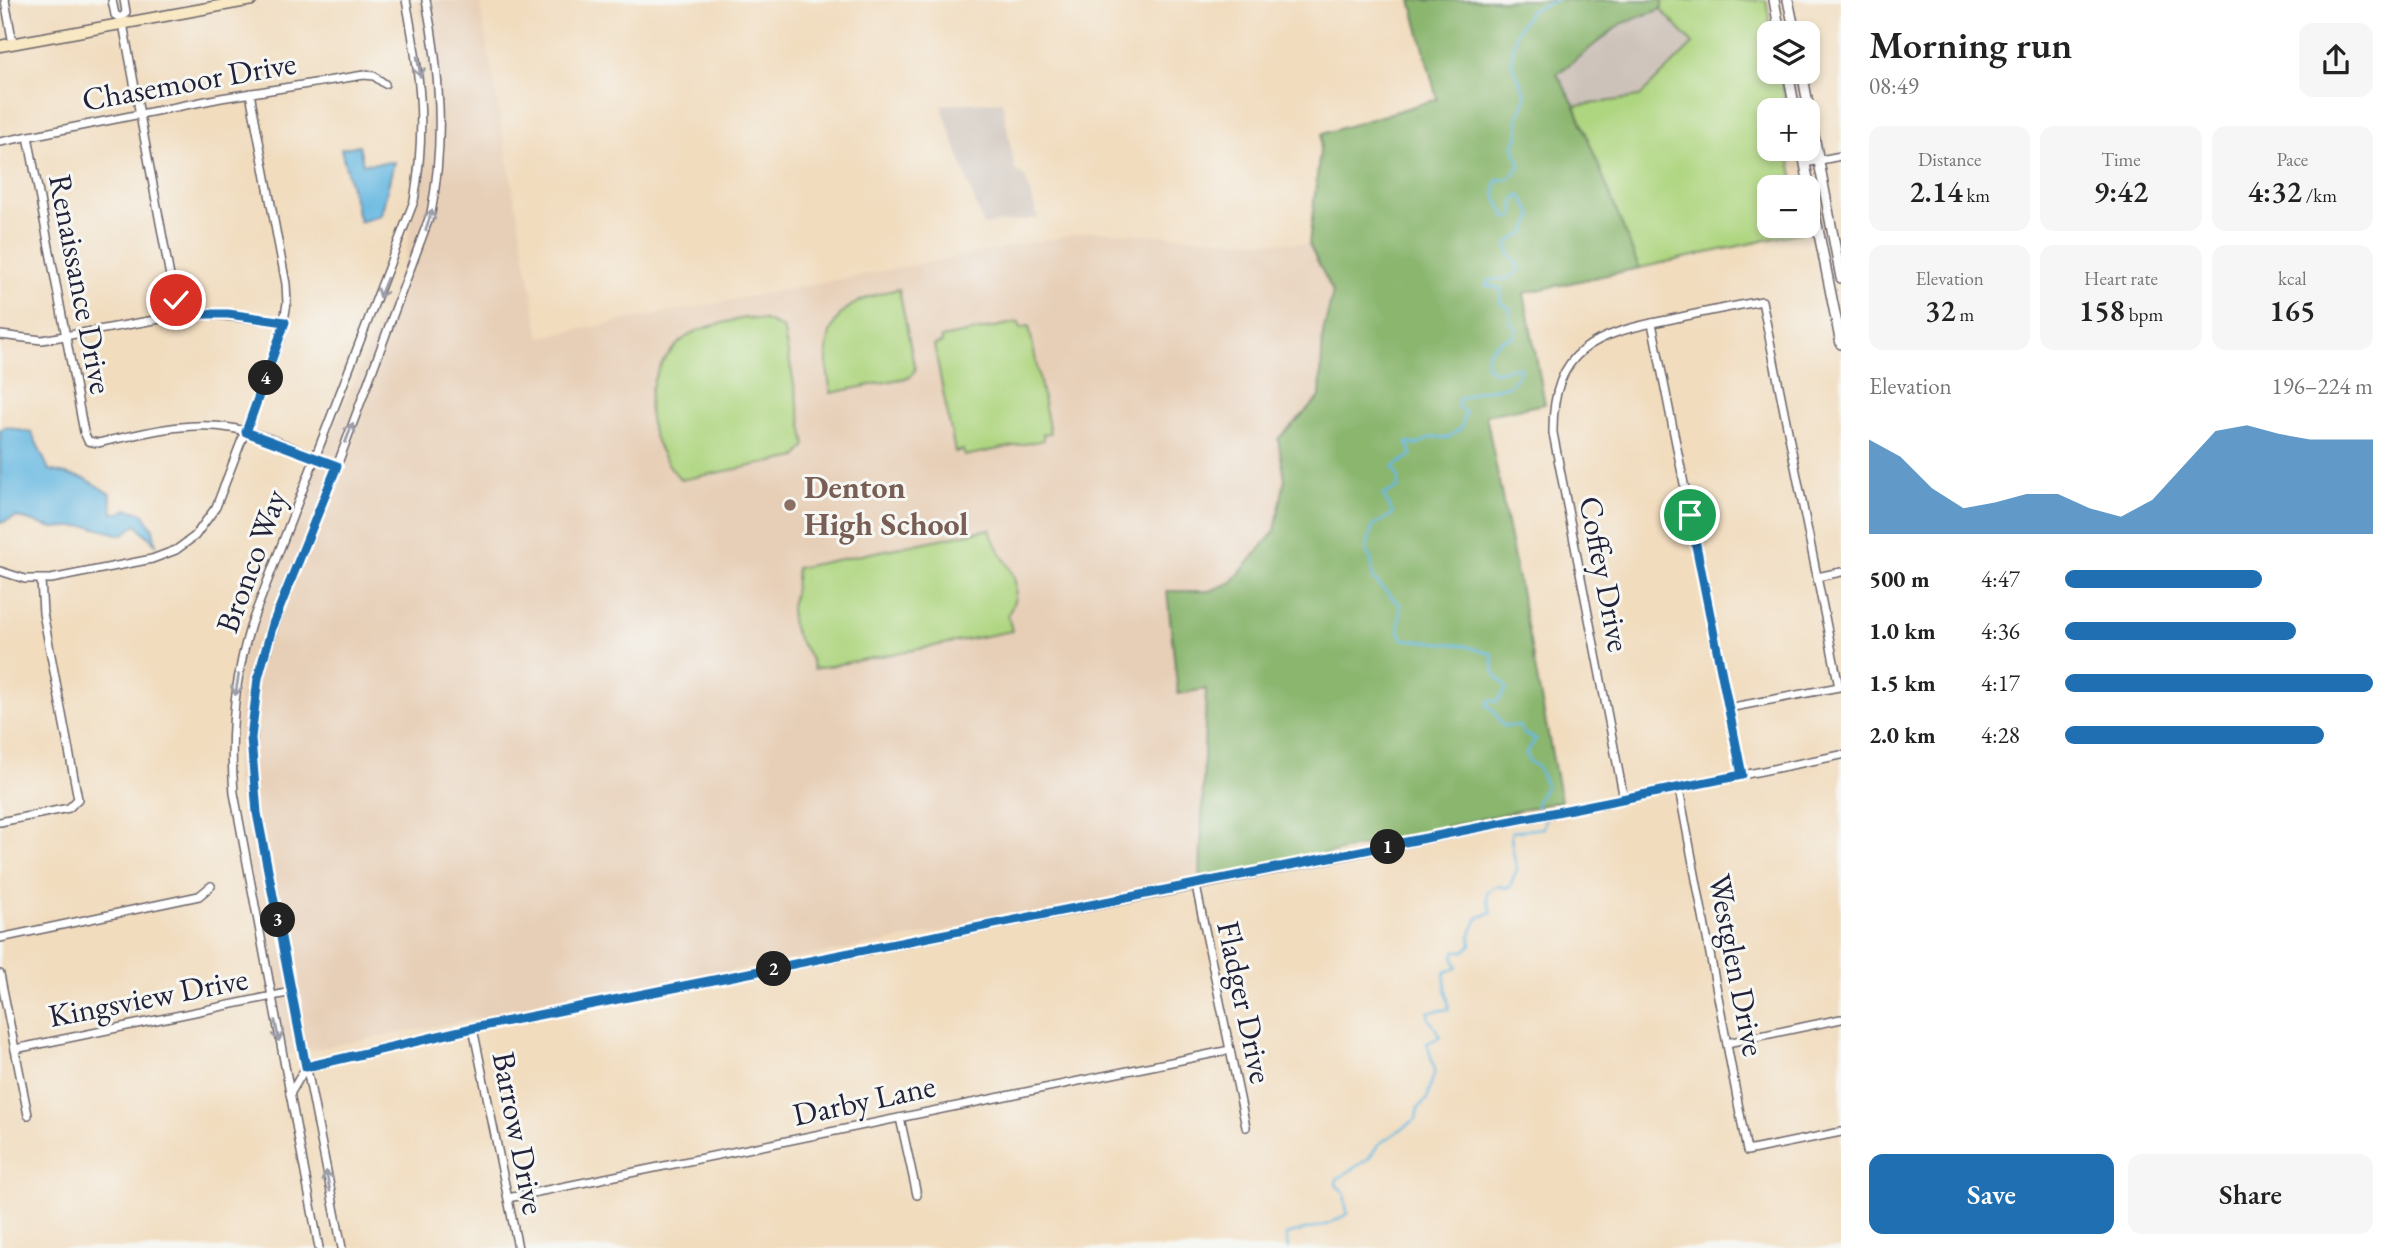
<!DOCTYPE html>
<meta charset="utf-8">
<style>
body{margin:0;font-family:"EB Garamond",serif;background:#f6f6f6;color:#222;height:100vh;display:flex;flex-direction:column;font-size:26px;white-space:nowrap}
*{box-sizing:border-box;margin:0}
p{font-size:23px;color:#767676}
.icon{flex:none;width:38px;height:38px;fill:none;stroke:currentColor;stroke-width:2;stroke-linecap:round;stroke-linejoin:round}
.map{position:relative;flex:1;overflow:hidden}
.side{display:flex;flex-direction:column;background:#fff;width:560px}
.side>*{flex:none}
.controls{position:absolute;left:1757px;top:21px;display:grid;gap:14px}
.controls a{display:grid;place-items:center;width:63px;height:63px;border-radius:14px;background:#fff;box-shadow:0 4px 10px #0003;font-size:35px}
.pin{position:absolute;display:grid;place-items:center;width:60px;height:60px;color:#fff;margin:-30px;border:4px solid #fff;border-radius:50%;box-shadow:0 2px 7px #0007}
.km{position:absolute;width:35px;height:35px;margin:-18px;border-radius:50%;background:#222;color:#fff;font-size:19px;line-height:35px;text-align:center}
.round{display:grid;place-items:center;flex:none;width:74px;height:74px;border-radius:14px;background:#f6f6f6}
.headline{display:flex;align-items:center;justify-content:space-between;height:119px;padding:0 28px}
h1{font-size:38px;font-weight:600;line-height:52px}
.figures{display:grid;grid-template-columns:repeat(3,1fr);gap:10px;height:119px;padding:7px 28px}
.figures div{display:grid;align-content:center;border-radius:14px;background:#f6f6f6;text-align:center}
.figures b{font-size:30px;font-weight:600}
.figures small{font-size:19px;font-weight:400}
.figures p{font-size:19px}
.chart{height:196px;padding:14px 28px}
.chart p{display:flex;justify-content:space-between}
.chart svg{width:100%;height:126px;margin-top:7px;fill:#1f6fb2;opacity:.7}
.cta{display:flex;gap:14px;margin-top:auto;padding:14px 28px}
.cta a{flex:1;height:80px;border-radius:14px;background:#1f6fb2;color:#fff;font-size:28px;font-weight:600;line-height:80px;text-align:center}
.cta a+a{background:#f6f6f6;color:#222}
ul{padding:0 28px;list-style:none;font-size:23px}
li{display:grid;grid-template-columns:112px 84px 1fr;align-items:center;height:52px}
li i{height:18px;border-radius:9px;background:#1f6fb2}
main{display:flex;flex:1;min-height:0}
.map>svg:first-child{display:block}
.built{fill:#e7cfb7}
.industrial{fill:#cdc2b9}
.green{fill:#aed57f;stroke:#687c5d;stroke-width:2}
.forest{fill:#8ab66e;stroke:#566c54;stroke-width:2}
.water{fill:#66b8e1;stroke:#446d8e;stroke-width:2}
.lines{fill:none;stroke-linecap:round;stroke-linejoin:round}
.stream{stroke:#66b8e1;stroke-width:2.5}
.minor-casing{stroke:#6a6369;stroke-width:10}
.tertiary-casing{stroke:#6a6369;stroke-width:12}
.secondary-casing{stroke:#6a6369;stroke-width:13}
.minor{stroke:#fff;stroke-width:7}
.tertiary{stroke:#fff;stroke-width:9}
.secondary{stroke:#f8e8c3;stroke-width:10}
.oneway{stroke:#9c9ca7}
.route-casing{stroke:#fff;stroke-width:14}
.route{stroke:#1f6fb2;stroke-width:9}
.education-dot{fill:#8d6e63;stroke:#f6f6f2;stroke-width:2.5}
.labels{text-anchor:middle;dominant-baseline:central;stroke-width:6;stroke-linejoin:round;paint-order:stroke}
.street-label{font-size:32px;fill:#22223b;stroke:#f6f6f2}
.education-label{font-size:32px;font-weight:bold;fill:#785e54;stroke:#f6f6f2;text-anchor:start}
</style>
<main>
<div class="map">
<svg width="1841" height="1248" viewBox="0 0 1841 1248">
<rect width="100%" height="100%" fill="#f6f6f2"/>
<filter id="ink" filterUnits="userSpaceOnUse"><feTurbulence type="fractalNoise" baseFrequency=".0143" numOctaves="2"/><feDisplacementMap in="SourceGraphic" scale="14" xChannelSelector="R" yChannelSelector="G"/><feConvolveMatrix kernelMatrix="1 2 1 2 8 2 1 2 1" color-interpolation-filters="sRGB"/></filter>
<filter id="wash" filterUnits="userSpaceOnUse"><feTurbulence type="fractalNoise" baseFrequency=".00686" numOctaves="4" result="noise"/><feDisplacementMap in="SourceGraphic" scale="28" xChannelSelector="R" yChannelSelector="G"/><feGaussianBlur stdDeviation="1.57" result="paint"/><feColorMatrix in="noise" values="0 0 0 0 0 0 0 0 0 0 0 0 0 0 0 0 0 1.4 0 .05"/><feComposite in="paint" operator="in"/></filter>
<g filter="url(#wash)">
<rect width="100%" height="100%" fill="#f1dcbe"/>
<path class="built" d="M418 0H479L540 337 1091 231 1309 244 1333 292 1323 333 1320 397 1278 439 1285 479 1275 531 1232 582 1210 591H1167L1178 694 1206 688 1200 883 283 1055 234 777 240 662 259 602 404 265 431 98Z"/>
<g class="industrial">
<path d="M1661 9 1694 44 1639 97 1575 106 1557 74 1621 24Z"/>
<path d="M1002 101 1015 170 1025 177 1038 218 983 225 941 105Z"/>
</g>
<g class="green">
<path d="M1663 0H1766L1772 33H1769V72H1780L1787 110H1769V149H1788L1795 187H1769V226H1802L1803 232 1639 268 1575 106 1639 97 1693 44 1661 9Z"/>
<path d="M899 289 915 370 910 377 831 393C818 327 834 302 899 289Z"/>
<path d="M744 318 764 320 783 328 806 445 797 457 681 480C643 438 635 384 680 342 696 327 723 323 744 318Z"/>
<path d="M1019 322 1020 328 1029 326 1050 433 1043 434 1044 440 964 456 963 450 955 452 934 345 942 343 941 338Z"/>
<path d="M990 529C997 562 1031 574 1008 615L1012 631 814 669C809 647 796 643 792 624 787 604 799 588 796 568Z"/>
</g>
<path class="forest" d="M1411 0H1663L1661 9 1621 24 1557 74 1575 106 1639 268 1524 293 1545 404 1486 415 1561 801 1200 883 1206 689 1178 694 1167 591H1210L1232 582 1275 531 1285 479 1278 439 1320 397 1323 333 1333 292 1309 244 1322 134 1437 99Z"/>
<g class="water">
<path d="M359 145 363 164 394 162 381 215 360 222 341 149Z"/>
<path d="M6 427 32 433 49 470 86 479 110 494 113 513H120L127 509 143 513 153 529 156 544 136 525 122 535 88 526 53 528 17 517 0 523V430Z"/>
</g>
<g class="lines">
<g class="stream">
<path d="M1538 810 1536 803 1546 785 1538 767 1529 761 1526 753 1536 739 1524 734 1519 726H1503L1494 711 1487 705 1488 701H1498L1507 688 1494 673 1492 654 1462 645 1403 639 1399 630 1400 605 1373 579 1371 559 1366 550 1373 526 1393 514 1383 495 1398 488 1399 478 1393 467 1412 455 1407 442 1417 445 1432 437 1448 438 1462 427 1465 412 1458 407V400L1475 392 1509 386 1520 372V367H1517L1494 372 1486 365 1488 351 1502 340 1514 336 1517 330 1510 322V308L1500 303 1501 289 1486 285 1489 280 1507 279 1517 273 1518 265C1512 259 1506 251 1509 242L1525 233 1533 216 1520 194 1515 199 1513 217 1507 218C1500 206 1491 195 1497 180L1509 179 1520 166 1514 146 1519 133 1518 118 1526 96 1511 61 1516 32 1530 11 1557 0"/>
<path d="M1288 1248 1286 1235 1329 1224 1347 1214 1344 1192 1336 1185 1337 1179 1368 1159 1379 1144 1416 1119 1418 1108 1427 1099 1435 1070 1427 1043 1441 1037 1429 1019 1428 1012 1449 1009 1444 973 1457 967 1453 956 1455 951H1464L1471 945 1470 936 1478 918 1492 912 1487 899 1488 891 1497 886 1509 888 1517 869C1513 854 1511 844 1511 832L1543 828 1545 819"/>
</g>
</g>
</g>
<g filter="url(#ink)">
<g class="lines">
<defs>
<g id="minor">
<path d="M5 0 13 44"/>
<path d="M112 0 115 15 122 18"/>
<path d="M124 0 126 12 122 18 177 314"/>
<path d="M28 136 84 432 88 441 98 443C141 434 187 420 231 428 267 434 303 453 337 466"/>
<path d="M0 142 221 98 364 75 374 76 385 84"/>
<path d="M1805 163 1841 156"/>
<path d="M1652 323 1742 775"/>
<path d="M0 335 42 340 194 313 285 322"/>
<path d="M0 571 25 579H51L152 559 176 550 195 536 216 507 281 338 287 303 286 284 250 93"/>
<path d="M1817 577 1841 572"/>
<path d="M1679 789 1747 1151 1841 1132"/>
<path d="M1624 799 1553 433C1552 349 1595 334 1667 320 1699 313 1730 307 1762 301L1839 687 1728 708"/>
<path d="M0 822 69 808 78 799 43 613 41 580"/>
<path d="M1196 886 1246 1127"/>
<path d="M0 938 199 896 211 886"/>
<path d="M0 974 28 1115"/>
<path d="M473 1028 518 1248"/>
<path d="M1727 1043 1841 1019"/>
<path d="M15 1049 292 992"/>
<path d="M290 1094 306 1067 473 1028 1196 886 1841 755"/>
<path d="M900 1118 917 1195"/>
<path d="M508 1198 1230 1050"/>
<path d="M319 1248 234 793C229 734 234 680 251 624L414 201C427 125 420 74 406 0"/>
<path d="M342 1248 257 813 252 765 254 707 259 678 284 593 337 466 431 213C445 141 440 72 426 0"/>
</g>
<g id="tertiary">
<path d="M1774 0 1780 33"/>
<path d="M1788 0 1795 33"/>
<path d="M1788 72 1795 110"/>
<path d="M1802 72 1841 278"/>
<path d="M1802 149 1841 344"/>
</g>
<path id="secondary" d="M0 46 252 0"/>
</defs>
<use href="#minor" class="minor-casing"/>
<use href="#tertiary" class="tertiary-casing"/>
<use href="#secondary" class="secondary-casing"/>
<use href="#minor" class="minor"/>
<use href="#tertiary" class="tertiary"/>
<use href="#secondary" class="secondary"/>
</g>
<defs><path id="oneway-shaft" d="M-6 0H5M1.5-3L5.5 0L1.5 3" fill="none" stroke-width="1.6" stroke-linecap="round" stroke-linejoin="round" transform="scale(1.75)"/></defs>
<g class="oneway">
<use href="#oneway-shaft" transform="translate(419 67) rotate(80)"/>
<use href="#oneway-shaft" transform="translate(429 220) rotate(-72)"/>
<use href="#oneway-shaft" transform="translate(383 288) rotate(112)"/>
<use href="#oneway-shaft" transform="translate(349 433) rotate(-69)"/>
<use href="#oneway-shaft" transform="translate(237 685) rotate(99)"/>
<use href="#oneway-shaft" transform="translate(277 1031) rotate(79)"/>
<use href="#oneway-shaft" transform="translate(328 1181) rotate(-101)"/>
</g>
</g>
<g class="lines" filter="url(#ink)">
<defs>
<path id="route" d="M176 300 177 314H228L285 322 246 432 337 466 273 624 258 678 251 738 257 813 306 1067 473 1028 1742 775 1690 515"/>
</defs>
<use href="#route" class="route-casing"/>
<use href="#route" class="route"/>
</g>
<circle class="education-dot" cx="790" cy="505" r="7"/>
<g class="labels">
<g class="street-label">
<text transform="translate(189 81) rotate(-10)">Chasemoor Drive</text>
<text transform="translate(81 284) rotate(79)">Renaissance Drive</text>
<text transform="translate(251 561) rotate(-70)">Bronco Way</text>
<text transform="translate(1605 574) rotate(79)">Coffey Drive</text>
<text transform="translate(1737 965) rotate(79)">Westglen Drive</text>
<text transform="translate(148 997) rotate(-11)">Kingsview Drive</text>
<text transform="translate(1245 1002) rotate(78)">Fladger Drive</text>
<text transform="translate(864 1100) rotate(-12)">Darby Lane</text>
<text transform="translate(519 1133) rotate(79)">Barrow Drive</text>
</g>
<g class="education-label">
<text x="804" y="487">Denton<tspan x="804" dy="37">High School</tspan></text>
</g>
</g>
</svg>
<div class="controls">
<a><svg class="icon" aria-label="layers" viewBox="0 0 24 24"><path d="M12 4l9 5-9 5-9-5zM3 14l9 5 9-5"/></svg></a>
<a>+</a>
<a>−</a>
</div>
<div class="pin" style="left:1690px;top:515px;background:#1e9e55"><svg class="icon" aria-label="arrive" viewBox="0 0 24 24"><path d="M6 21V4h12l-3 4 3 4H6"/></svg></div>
<div class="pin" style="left:176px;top:300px;background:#d93025"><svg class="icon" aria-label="check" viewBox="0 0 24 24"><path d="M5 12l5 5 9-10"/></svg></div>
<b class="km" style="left:1388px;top:847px">1</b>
<b class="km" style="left:774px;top:969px">2</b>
<b class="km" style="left:278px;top:920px">3</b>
<b class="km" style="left:266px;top:378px">4</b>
</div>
<section class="side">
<div class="headline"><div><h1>Morning run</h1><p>08:49</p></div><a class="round"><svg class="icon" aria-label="share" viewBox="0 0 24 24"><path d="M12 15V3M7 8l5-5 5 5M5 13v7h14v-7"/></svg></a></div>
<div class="figures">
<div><p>Distance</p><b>2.14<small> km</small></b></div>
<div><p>Time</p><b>9:42</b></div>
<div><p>Pace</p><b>4:32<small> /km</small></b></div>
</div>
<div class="figures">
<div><p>Elevation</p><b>32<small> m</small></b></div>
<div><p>Heart rate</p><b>158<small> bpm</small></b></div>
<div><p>kcal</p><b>165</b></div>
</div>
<div class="chart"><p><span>Elevation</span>196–224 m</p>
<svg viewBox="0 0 160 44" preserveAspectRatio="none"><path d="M0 44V11L10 17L20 28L30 35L40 33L50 30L60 30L70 35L80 38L90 32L100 20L110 8L120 6L130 9L140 11L150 11L160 11V44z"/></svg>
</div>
<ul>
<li><b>500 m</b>4:47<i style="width:64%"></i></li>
<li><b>1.0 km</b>4:36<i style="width:75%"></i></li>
<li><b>1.5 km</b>4:17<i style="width:100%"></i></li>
<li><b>2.0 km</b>4:28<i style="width:84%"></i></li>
</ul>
<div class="cta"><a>Save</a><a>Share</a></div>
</section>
</main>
